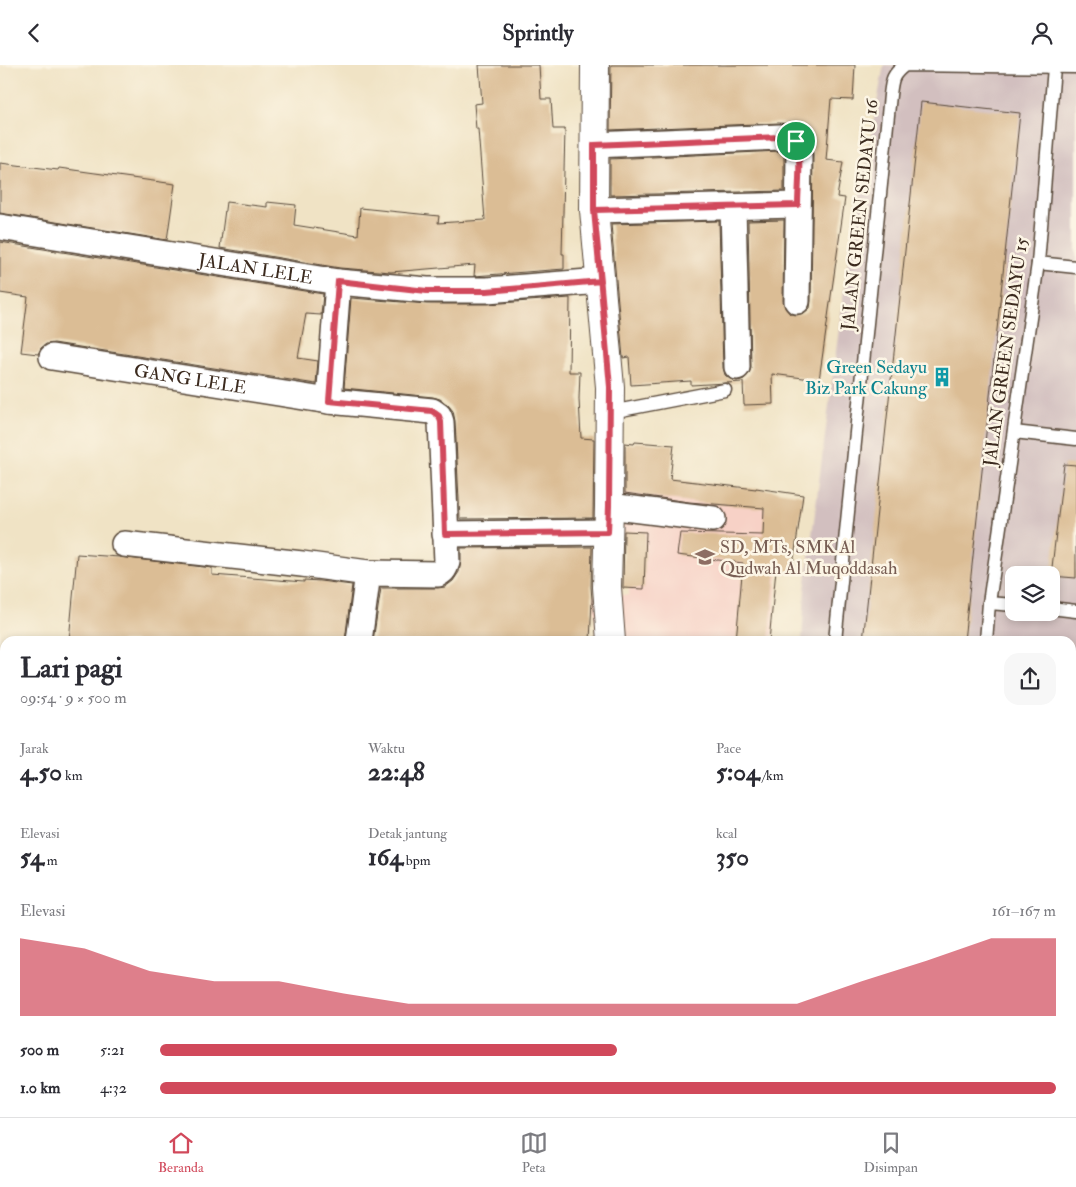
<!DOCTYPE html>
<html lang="id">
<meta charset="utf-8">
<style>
body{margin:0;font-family:"IM FELL Double Pica",serif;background:#f7f7f7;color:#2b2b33;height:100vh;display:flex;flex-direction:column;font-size:19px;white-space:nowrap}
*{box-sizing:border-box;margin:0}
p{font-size:16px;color:#7c7c81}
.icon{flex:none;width:28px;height:28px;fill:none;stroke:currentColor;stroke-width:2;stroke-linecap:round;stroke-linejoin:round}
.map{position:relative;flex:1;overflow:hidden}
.panel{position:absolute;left:0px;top:571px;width:1076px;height:481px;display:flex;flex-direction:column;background:#fff;border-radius:15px 15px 0 0;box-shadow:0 2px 8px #0003}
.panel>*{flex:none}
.controls{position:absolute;left:1005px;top:501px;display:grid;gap:10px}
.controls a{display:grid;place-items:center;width:55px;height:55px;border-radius:10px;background:#fff;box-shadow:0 2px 8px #0003;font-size:25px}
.pin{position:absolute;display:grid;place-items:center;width:42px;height:42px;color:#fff;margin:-21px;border:2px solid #fff;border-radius:50%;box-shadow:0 1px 5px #0007}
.round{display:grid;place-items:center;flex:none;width:52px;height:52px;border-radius:15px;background:#f7f7f7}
.overview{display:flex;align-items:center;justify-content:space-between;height:85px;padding:0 20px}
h1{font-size:28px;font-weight:800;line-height:38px}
.metrics{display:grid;grid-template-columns:repeat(3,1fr);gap:8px;height:85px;padding:5px 20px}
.metrics div{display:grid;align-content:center}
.metrics b{font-size:25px;font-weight:800}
.metrics small{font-size:14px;font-weight:400}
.metrics p{font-size:14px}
.chart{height:140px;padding:10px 20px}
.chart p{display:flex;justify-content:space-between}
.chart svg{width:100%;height:90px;margin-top:5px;fill:#d1495b;opacity:.7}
ul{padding:0 20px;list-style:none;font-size:16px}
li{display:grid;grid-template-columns:80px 60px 1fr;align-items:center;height:38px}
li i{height:12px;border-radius:6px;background:#d1495b}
header{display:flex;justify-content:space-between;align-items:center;height:65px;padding:0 20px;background:#fff;font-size:22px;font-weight:800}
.dock{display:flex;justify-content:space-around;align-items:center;height:70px;border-top:1px solid #e1e1e2;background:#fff;font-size:14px;color:#7c7c81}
.dock a{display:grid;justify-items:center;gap:2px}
.dock .active{color:#d1495b}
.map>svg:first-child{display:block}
.built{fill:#f7d1c6}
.industrial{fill:#d2bfbf;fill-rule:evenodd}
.building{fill:#dbbd95}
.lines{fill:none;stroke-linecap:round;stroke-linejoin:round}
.lane-casing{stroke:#564637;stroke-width:15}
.street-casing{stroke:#564637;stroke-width:28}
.secondary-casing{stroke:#564637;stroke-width:30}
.lane{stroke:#fff;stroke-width:12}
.street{stroke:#fff;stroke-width:25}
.secondary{stroke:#fff;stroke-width:28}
.route-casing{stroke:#fff;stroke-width:10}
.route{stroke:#d1495b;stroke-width:6}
.labels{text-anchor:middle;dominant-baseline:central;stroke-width:5;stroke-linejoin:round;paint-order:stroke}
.street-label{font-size:18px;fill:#3b2a1e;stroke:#fcf5e5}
.culture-label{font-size:18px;fill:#0d838f;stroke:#fcf5e5;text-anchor:end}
.education-label{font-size:18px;fill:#785e54;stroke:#fcf5e5;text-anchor:start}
</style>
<header><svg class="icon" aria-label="back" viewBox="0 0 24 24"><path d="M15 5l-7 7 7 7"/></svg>Sprintly<svg class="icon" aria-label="person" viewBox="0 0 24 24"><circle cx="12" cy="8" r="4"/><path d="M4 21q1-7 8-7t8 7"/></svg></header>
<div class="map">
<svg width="1076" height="1052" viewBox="0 0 1076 1052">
<rect width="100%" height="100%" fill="#fcf5e5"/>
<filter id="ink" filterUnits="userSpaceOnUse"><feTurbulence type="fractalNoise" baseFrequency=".02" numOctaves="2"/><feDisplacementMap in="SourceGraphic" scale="10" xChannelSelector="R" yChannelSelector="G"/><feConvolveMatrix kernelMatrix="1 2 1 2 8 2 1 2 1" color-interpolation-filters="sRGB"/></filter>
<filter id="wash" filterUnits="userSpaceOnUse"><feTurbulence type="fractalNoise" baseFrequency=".0096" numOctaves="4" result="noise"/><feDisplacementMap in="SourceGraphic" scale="20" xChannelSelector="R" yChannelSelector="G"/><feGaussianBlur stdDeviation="1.12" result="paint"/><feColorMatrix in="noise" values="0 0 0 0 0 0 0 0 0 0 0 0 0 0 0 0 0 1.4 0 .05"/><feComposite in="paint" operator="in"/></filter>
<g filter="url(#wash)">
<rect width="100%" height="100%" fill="#f0e3c5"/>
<path class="built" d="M595 413 736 425 787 433 777 513 772 576H596L594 530H629L630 471 591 470Z"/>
<path class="industrial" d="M884 0H1076V978H1071V576H802L805 524 849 187ZM1014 510H1051V548H1014Z"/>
<g id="blocks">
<g class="building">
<path d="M479 0H539L541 34H551L553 64H565L562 189H564V204L474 211 475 200 391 207 340 203 220 183 226 137 267 142V137L296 140 294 160 358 170 360 143 439 151 438 158 485 155 478 64H476L474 39 482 38Z"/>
<path d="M611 0H855L853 35 831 34 826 95 843 97 837 132 845 133 819 315 772 309 773 339 744 340 743 317 691 320V316L631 320 629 292 623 293 611 159 719 156 723 303 725 310 730 314 737 316 744 314 749 309 751 302 748 156 784 155 783 236 785 243 790 249 797 250 804 248 810 243 811 236 813 90 812 79 809 70 802 63 791 59 779 58 610 65Z"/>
<path d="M921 37 1020 48 964 576H863Z"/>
<path d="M780 86 784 87V126L610 130V94Z"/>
<path d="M0 98 58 105 59 103 175 119 167 175 0 148Z"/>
<path d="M0 177 323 229 321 250 306 249 298 293 318 296 316 319 54 278 46 279 41 283 38 289 21 287 28 232 0 228Z"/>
<path d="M351 233 427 239H488L570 233 569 307H580L579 334 581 373 594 374 593 453 460 454 455 356 453 346 448 340 440 334 433 332 344 323Z"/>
<path d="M635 377 674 380 670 414 756 424V423L803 430 792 507 776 505 769 576H736L743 498 677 490 680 468 763 470 764 443 689 437 625 428V378L634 379Z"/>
<path d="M1064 399 1076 400V513L1051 511Z"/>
<path d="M624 466 646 467 644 524 623 523Z"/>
<path d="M592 482 591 522 592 535 590 576H373L381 523H438L445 522 453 516 459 507 461 497V483Z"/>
<path d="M77 489 119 492 212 503V510L304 517V515L320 516 352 520 345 576H69Z"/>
</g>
</g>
</g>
<g filter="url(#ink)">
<use href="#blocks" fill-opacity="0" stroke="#564637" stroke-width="1"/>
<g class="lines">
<defs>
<g id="lane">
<path d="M1038 198 1076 202"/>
<path d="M611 347 725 325"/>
<path d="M1014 367 1076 374"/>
<path d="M989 538 1014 540"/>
<path d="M1051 543 1076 546"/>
<path d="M835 576 890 30C892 14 892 10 905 0L1076 2"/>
<path d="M986 576 989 538 1038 198 1054 2"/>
<path d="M1071 718H1076"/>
<path d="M1071 874H1076"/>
</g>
<g id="street">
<path d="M594 80 780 72 790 73 796 76 798 81 799 91 797 236"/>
<path d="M733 142 737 302"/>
<path d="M594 145 797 140"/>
<path id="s1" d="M0 162 338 217 427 225H487L601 216"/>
<path id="s2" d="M52 292 329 336 432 346 439 351 441 357 447 497C445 503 444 506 438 509L368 508 359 576"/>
<path d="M329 336 338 217"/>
<path d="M609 441 713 454"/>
<path d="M445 469 608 467"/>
<path d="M124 479 302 499 368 508"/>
<path d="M0 663H5"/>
<path d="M0 761H5"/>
<path d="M0 870H5"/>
<path d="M258 1052 259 1048"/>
<path d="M308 1052 309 1048"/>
<path d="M561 1052V1048"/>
</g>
<g id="secondary">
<path d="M595 0 594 145 610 322 609 441 607 522 611 576"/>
<path d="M853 1048 891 1052"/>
</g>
</defs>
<use href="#lane" class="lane-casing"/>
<use href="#street" class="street-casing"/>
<use href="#secondary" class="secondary-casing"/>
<use href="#lane" class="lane"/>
<use href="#street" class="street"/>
<use href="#secondary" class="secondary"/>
</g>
</g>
<g class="lines" filter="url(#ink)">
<defs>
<path id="route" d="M796 76 790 73 780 72 594 80V145L601 216 487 226H427L338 216 329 336 432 346 439 351 441 357 445 469 608 467 609 441 610 322 594 145 798 140C798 122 802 92 796 76"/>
</defs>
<use href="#route" class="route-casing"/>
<use href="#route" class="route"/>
</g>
<defs>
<symbol id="building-bare" viewBox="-9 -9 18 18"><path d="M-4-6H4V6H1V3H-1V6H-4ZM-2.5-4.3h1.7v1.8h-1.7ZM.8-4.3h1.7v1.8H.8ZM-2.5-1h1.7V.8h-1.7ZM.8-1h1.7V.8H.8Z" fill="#0f9aa8" stroke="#fcf5e5" stroke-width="2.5" paint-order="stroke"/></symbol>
<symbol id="school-bare" viewBox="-9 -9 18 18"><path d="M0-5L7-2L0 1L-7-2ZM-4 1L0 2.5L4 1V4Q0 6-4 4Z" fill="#8d6e63" stroke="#fcf5e5" stroke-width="2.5" paint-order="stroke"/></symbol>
</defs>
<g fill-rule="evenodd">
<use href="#building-bare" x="928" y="298" width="28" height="28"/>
<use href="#school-bare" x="691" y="478" width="28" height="28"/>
</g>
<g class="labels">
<g class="street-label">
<text transform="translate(860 150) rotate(-84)">JALAN GREEN SEDAYU 16</text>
<text stroke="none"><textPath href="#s1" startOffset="259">JALAN LELE</textPath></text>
<text transform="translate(1006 287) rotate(-82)">JALAN GREEN SEDAYU 15</text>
<text stroke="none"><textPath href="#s2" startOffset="140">GANG LELE</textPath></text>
</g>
<g class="culture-label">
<text x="927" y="302">Green Sedayu<tspan x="927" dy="21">Biz Park Cakung</tspan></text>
</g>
<g class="education-label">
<text x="720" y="482">SD, MTs, SMK Al<tspan x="720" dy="21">Qudwah Al Muqoddasah</tspan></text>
</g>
</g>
</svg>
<div class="controls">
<a><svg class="icon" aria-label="layers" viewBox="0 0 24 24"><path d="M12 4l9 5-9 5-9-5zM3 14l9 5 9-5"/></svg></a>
</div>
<div class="pin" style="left:796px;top:76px;background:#1e9e55"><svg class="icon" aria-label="arrive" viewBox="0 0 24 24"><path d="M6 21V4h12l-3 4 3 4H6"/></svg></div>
<section class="panel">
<div class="overview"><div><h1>Lari pagi</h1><p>09:54 · 9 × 500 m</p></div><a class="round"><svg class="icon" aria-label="share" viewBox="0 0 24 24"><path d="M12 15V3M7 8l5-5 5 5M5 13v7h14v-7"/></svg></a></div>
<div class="metrics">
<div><p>Jarak</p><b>4.50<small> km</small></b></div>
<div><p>Waktu</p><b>22:48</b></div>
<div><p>Pace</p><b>5:04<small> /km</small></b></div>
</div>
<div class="metrics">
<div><p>Elevasi</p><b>54<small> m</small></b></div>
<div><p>Detak jantung</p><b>164<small> bpm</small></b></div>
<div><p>kcal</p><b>350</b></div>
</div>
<div class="chart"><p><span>Elevasi</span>161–167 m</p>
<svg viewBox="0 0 160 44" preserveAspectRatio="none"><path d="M0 44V6L10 11L20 22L30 27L40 27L50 33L60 38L70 38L80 38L90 38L100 38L110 38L120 38L130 27L140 17L150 6L160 6V44z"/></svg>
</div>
<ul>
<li><b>500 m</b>5:21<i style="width:51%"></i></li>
<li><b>1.0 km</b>4:32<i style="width:100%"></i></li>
</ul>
</section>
</div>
<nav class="dock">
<a class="active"><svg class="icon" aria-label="home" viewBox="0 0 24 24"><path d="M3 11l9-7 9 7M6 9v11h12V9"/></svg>Beranda</a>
<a><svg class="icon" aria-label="map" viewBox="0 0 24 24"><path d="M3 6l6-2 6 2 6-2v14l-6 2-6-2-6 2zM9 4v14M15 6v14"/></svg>Peta</a>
<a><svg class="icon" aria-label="saved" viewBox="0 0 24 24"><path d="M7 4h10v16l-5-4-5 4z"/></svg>Disimpan</a>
</nav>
